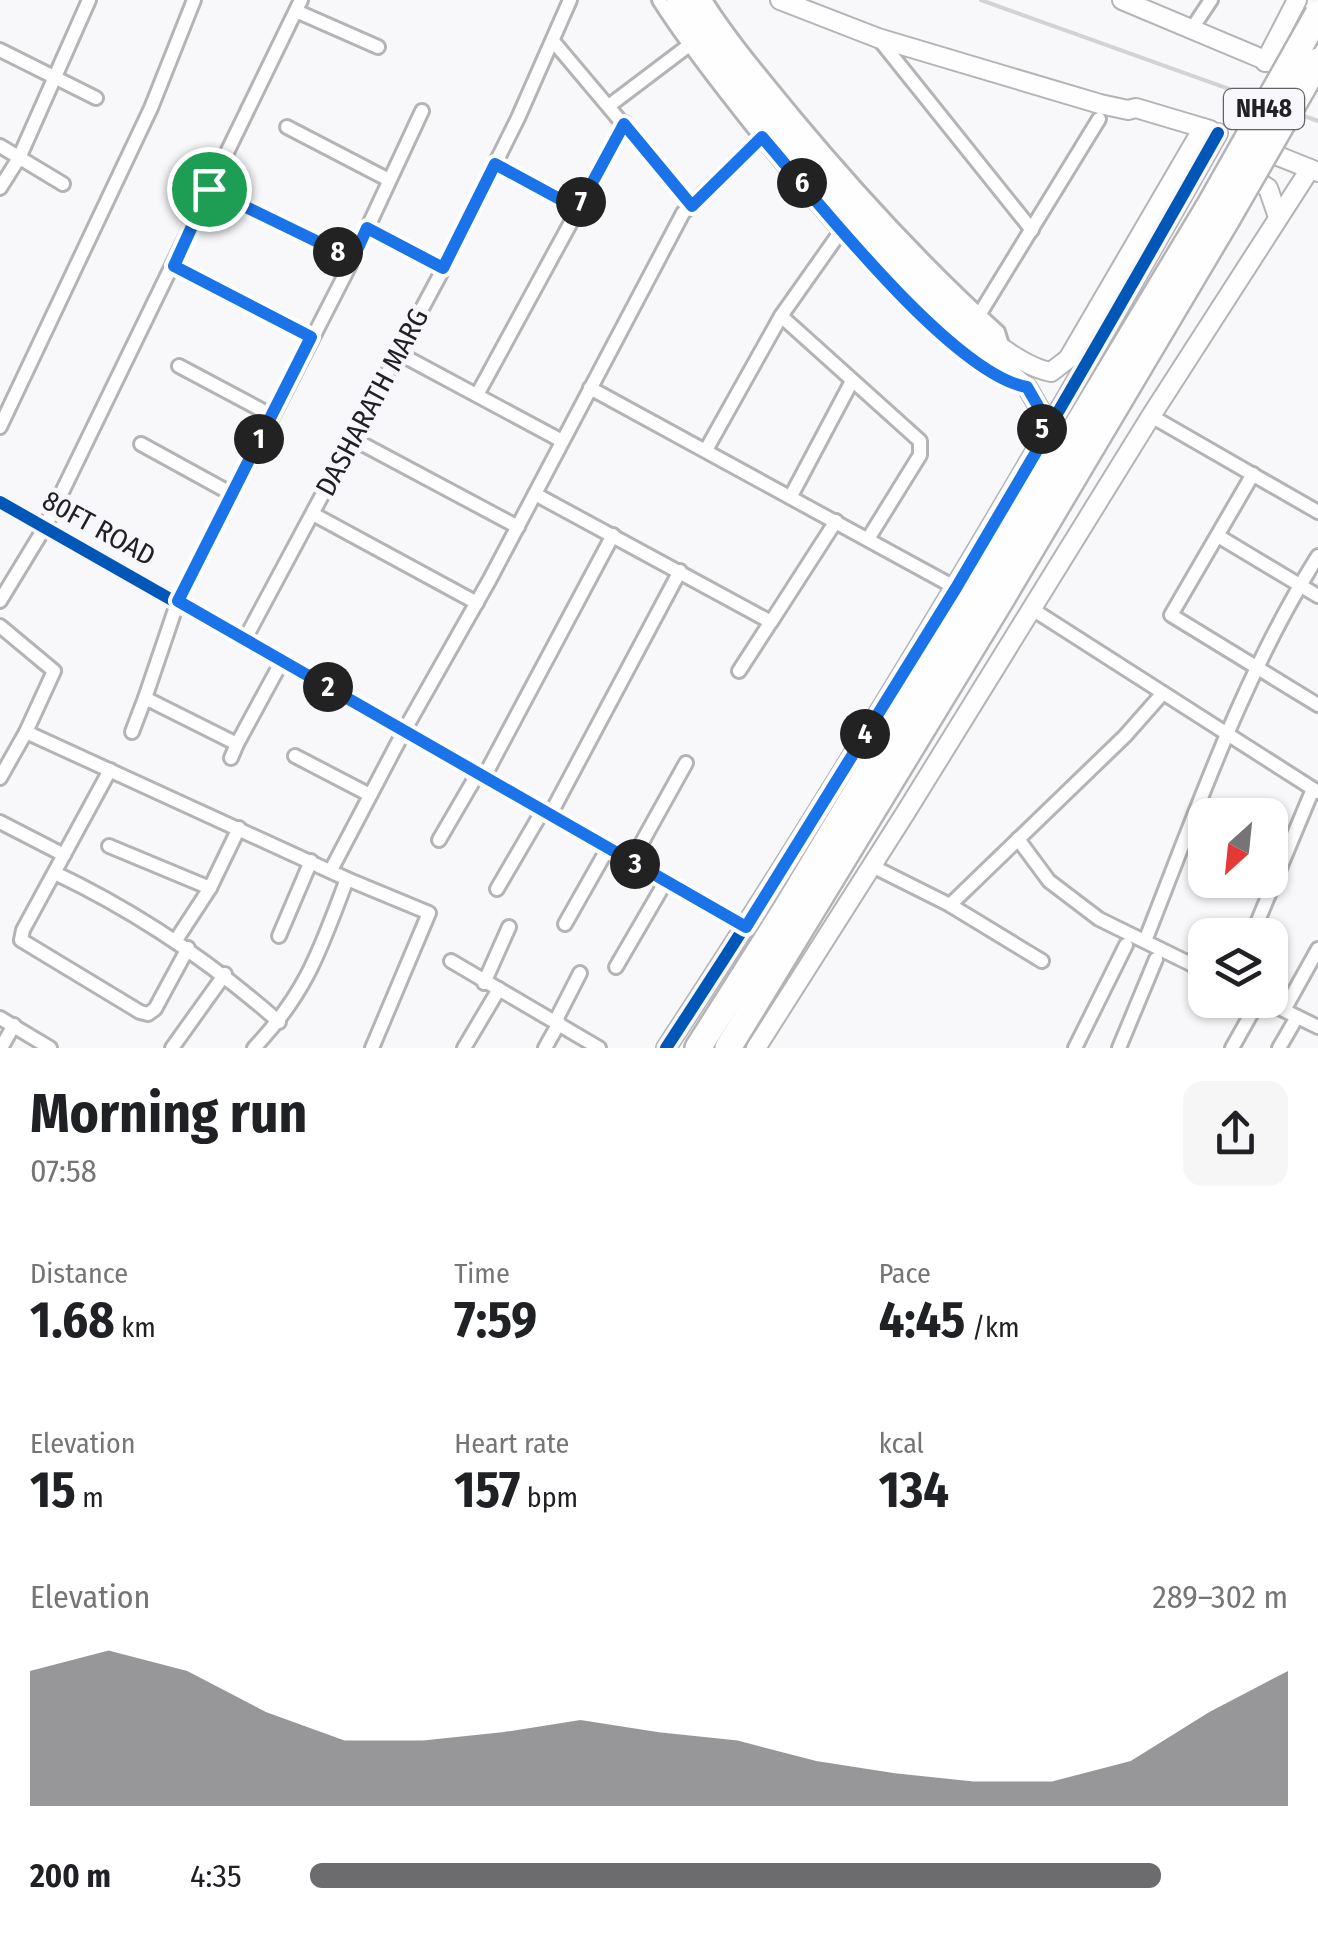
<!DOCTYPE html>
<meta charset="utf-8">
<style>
body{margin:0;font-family:"Fira Sans Condensed",sans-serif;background:#f6f6f6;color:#202124;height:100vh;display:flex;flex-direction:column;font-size:38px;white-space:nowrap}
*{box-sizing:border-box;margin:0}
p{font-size:32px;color:#757577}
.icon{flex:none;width:55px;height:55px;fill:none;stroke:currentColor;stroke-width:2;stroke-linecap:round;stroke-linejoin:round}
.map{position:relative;height:1048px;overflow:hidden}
.side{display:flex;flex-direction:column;background:#fff;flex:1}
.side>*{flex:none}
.needle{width:65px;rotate:207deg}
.fabs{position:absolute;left:1188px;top:798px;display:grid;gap:20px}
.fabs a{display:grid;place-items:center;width:100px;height:100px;border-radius:20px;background:#fff;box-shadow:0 2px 8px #0004;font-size:50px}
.pin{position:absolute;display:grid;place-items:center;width:85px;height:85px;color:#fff;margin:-42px;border:5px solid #fff;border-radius:50%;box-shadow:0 2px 10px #0007}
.km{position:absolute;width:50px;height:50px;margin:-25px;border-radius:50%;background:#222;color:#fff;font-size:28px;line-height:50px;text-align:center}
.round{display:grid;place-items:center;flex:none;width:105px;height:105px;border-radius:20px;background:#f6f6f6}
.overview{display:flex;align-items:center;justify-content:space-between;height:170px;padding:0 30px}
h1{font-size:55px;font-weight:700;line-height:75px}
.metrics{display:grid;grid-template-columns:repeat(3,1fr);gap:15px;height:170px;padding:10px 30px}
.metrics div{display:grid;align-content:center}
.metrics b{font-size:50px;font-weight:700}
.metrics small{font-size:28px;font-weight:400}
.metrics p{font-size:28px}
.chart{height:280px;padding:20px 30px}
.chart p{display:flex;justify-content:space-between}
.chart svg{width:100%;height:180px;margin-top:10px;fill:#6c6c6f;opacity:.7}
ul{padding:0 30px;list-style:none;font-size:32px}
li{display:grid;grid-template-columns:160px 120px 1fr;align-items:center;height:75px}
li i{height:25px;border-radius:12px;background:#6c6c6f}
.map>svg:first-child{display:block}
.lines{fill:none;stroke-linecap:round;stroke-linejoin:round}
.street-casing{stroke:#b4b4b6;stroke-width:18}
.secondary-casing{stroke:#b4b4b6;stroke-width:22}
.highway-casing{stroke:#b4b4b6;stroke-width:30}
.street{stroke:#fefefe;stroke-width:12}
.secondary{stroke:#fefefe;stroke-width:18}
.highway{stroke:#fefefe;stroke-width:25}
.rail{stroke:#d3d3d3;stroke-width:4}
.highway-bridge-casing{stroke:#b4b4b6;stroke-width:30;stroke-linecap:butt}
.highway-bridge{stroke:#fefefe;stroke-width:25}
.cycleway-casing{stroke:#f7f7fc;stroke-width:19}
.cycleway{stroke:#0057b8;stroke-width:12}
.route-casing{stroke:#fff;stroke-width:20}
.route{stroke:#1a73e8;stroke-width:12}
.labels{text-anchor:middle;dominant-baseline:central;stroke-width:10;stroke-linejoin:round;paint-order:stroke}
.shield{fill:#f7f7fc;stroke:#616164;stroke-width:2.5}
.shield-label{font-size:25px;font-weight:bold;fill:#212123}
.street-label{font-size:28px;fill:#212123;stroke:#f7f7fc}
</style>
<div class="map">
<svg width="1318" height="1048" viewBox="0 0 1318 1048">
<rect width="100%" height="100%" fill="#f8f8fb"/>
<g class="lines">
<defs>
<g id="street">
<path d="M659 0C709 80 940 372 1025 387"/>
<path d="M705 0C731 41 762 77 793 115 857 192 923 264 998 332L1002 345"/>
<path d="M296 11 378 47"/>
<path d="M1191 30 1211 0"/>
<path d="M878 38 1032 230"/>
<path d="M553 41 692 206"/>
<path d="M0 50 96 98"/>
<path d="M610 105 688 46"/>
<path d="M287 127 389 180"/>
<path d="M0 146 63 184"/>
<path d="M495 164 577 209"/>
<path d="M0 188 19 158 89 0"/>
<path d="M209 189 353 259"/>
<path d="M367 228 443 268"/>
<path d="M174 266 311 337"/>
<path d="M979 315 1099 119"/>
<path d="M781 316 920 441V455L868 539"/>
<path d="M398 353 562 441"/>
<path d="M179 366 271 415"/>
<path d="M590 388 956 588"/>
<path d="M477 395 625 123"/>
<path d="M1151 416 1318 512"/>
<path d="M0 427 151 108 194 0"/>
<path d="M353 439 518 527"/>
<path d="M141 444 232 494"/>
<path d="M706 450 781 316 841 231"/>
<path d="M1253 474 1171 615 1318 705"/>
<path d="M535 494 771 622 836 521"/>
<path d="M791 496 852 381"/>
<path d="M0 502 746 927"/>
<path d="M313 514 477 603"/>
<path d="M1218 536 1318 596"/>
<path d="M0 601 45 527 301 0"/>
<path d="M1032 609 1318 792"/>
<path d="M0 626 54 671 26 732 0 778"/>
<path d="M245 639 440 275 518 118 570 0"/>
<path d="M282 661 237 744 145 698 178 601 353 259 422 111"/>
<path d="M739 671 772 620"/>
<path d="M26 732 347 879 429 913 372 1048"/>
<path d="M132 732 145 698"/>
<path d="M295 756 370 795"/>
<path d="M231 758 237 744"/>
<path d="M110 770 23 930 21 940 140 1012 148 1014 155 1009 188 948"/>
<path d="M484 777 613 535"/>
<path d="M550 815 680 571"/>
<path d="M0 822 64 855"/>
<path d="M1018 839 1049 881 1099 919 1205 971"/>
<path d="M439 840 478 773"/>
<path d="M109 846 210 888"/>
<path d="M631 862 686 763"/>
<path d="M872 866 950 905 1042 961"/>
<path d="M331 870 404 731 490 579 683 213 762 137"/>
<path d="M55 873C137 912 211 962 279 1022"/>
<path d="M497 889 543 810"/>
<path d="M950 905 1125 736 1163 693"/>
<path d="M565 924 608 848"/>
<path d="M1252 935 1313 789"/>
<path d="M279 936 311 861"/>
<path d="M176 940 210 888 239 828"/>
<path d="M1145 941C1197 810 1243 675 1318 556"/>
<path d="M451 961 599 1048"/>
<path d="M616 967 666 881"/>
<path d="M484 983 509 927"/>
<path d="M1263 1000 1318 1027"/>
<path d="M1284 1010 1318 949"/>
<path d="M0 1018 50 1048"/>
<path d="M556 1020 580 973"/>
<path d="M1 1048 14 1025"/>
<path d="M172 1048 225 974"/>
<path d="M254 1048C307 992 320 950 347 879"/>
<path d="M464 1048 499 989"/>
<path d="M545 1048 559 1023"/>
<path d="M1075 1048 1126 945"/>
<path d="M1119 1048 1156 959"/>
<path d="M1232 1048 1259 1000"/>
<path d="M1279 1048 1297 1017"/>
</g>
<g id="secondary">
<path d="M676 0 705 46 778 140 903 283 933 312 1027 387 1042 413V437"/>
<path d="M693 0C738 78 967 359 1051 372L1068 359 1203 128"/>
<path d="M780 0 878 38 1100 104 1128 110 1136 108 1210 130"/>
<path d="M1122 0 1296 73"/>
<path d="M1265 62 1297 0"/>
<path d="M1258 148 1318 172"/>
<path d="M1244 173 1268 188 1278 217"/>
<path d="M666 1048C862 750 1043 443 1218 133"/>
<path d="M756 1048 906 812 1151 416 1310 169"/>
</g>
<g id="highway">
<path d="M698 1048 786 909 1210 205"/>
<path d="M728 1048 999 603 1227 219"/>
</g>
</defs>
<use href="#street" class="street-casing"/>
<use href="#secondary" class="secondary-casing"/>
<use href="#highway" class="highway-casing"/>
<use href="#street" class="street"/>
<use href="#secondary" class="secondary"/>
<use href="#highway" class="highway"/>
<path class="rail" d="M981 0 1318 121"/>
<defs>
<g id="highway-bridge">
<path d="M1210 205 1318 14"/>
<path d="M1227 219 1318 61"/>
</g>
</defs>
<use href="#highway-bridge" class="highway-bridge-casing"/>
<use href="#highway-bridge" class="highway-bridge"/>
<defs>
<g id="cycleway">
<path d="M0 502 746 927"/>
<path d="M666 1048C862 750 1043 443 1218 133"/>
</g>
</defs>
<use href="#cycleway" class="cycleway-casing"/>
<use href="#cycleway" class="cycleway"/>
</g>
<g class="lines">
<defs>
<path id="route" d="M624 124 692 206 762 137C815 198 952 374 1027 387L1042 413V442L956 588 746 927 178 601 311 337 174 266 209 189 353 259 367 228 443 268 495 164 578 209Z"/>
</defs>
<use href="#route" class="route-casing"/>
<use href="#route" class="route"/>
</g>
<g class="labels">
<rect class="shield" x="1224" y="89" width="80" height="40" rx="8"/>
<g class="shield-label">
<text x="1264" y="109">NH48</text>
</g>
<g class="street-label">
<text transform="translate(372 402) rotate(-62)">DASHARATH MARG</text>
<text transform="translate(99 528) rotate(29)">80FT ROAD</text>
</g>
</g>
</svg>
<div class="fabs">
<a><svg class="needle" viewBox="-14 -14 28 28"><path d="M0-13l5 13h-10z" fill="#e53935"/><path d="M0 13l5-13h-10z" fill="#757577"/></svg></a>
<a><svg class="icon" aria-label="layers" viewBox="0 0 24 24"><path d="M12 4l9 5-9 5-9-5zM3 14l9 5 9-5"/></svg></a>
</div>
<div class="pin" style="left:209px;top:189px;background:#1e9e55"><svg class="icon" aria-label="arrive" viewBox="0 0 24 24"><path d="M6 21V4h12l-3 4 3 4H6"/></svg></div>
<b class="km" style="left:259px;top:439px">1</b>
<b class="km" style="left:328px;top:687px">2</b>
<b class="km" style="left:635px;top:864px">3</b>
<b class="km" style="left:865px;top:734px">4</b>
<b class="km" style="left:1042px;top:429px">5</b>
<b class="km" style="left:802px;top:183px">6</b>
<b class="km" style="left:581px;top:202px">7</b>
<b class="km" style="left:338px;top:252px">8</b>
</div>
<section class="side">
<div class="overview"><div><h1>Morning run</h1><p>07:58</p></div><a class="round"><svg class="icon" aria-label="share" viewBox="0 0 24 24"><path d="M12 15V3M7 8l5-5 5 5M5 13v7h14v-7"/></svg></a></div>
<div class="metrics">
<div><p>Distance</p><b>1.68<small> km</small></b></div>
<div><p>Time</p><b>7:59</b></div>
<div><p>Pace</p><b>4:45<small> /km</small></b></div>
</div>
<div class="metrics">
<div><p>Elevation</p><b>15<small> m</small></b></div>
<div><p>Heart rate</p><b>157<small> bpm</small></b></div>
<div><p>kcal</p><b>134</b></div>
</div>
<div class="chart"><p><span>Elevation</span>289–302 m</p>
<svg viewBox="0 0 160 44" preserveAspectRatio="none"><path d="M0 44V11L10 6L20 11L30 21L40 28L50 28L60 26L70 23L80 26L90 28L100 33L110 36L120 38L130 38L140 33L150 21L160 11V44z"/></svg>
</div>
<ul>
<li><b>200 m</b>4:35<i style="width:87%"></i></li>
</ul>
</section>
